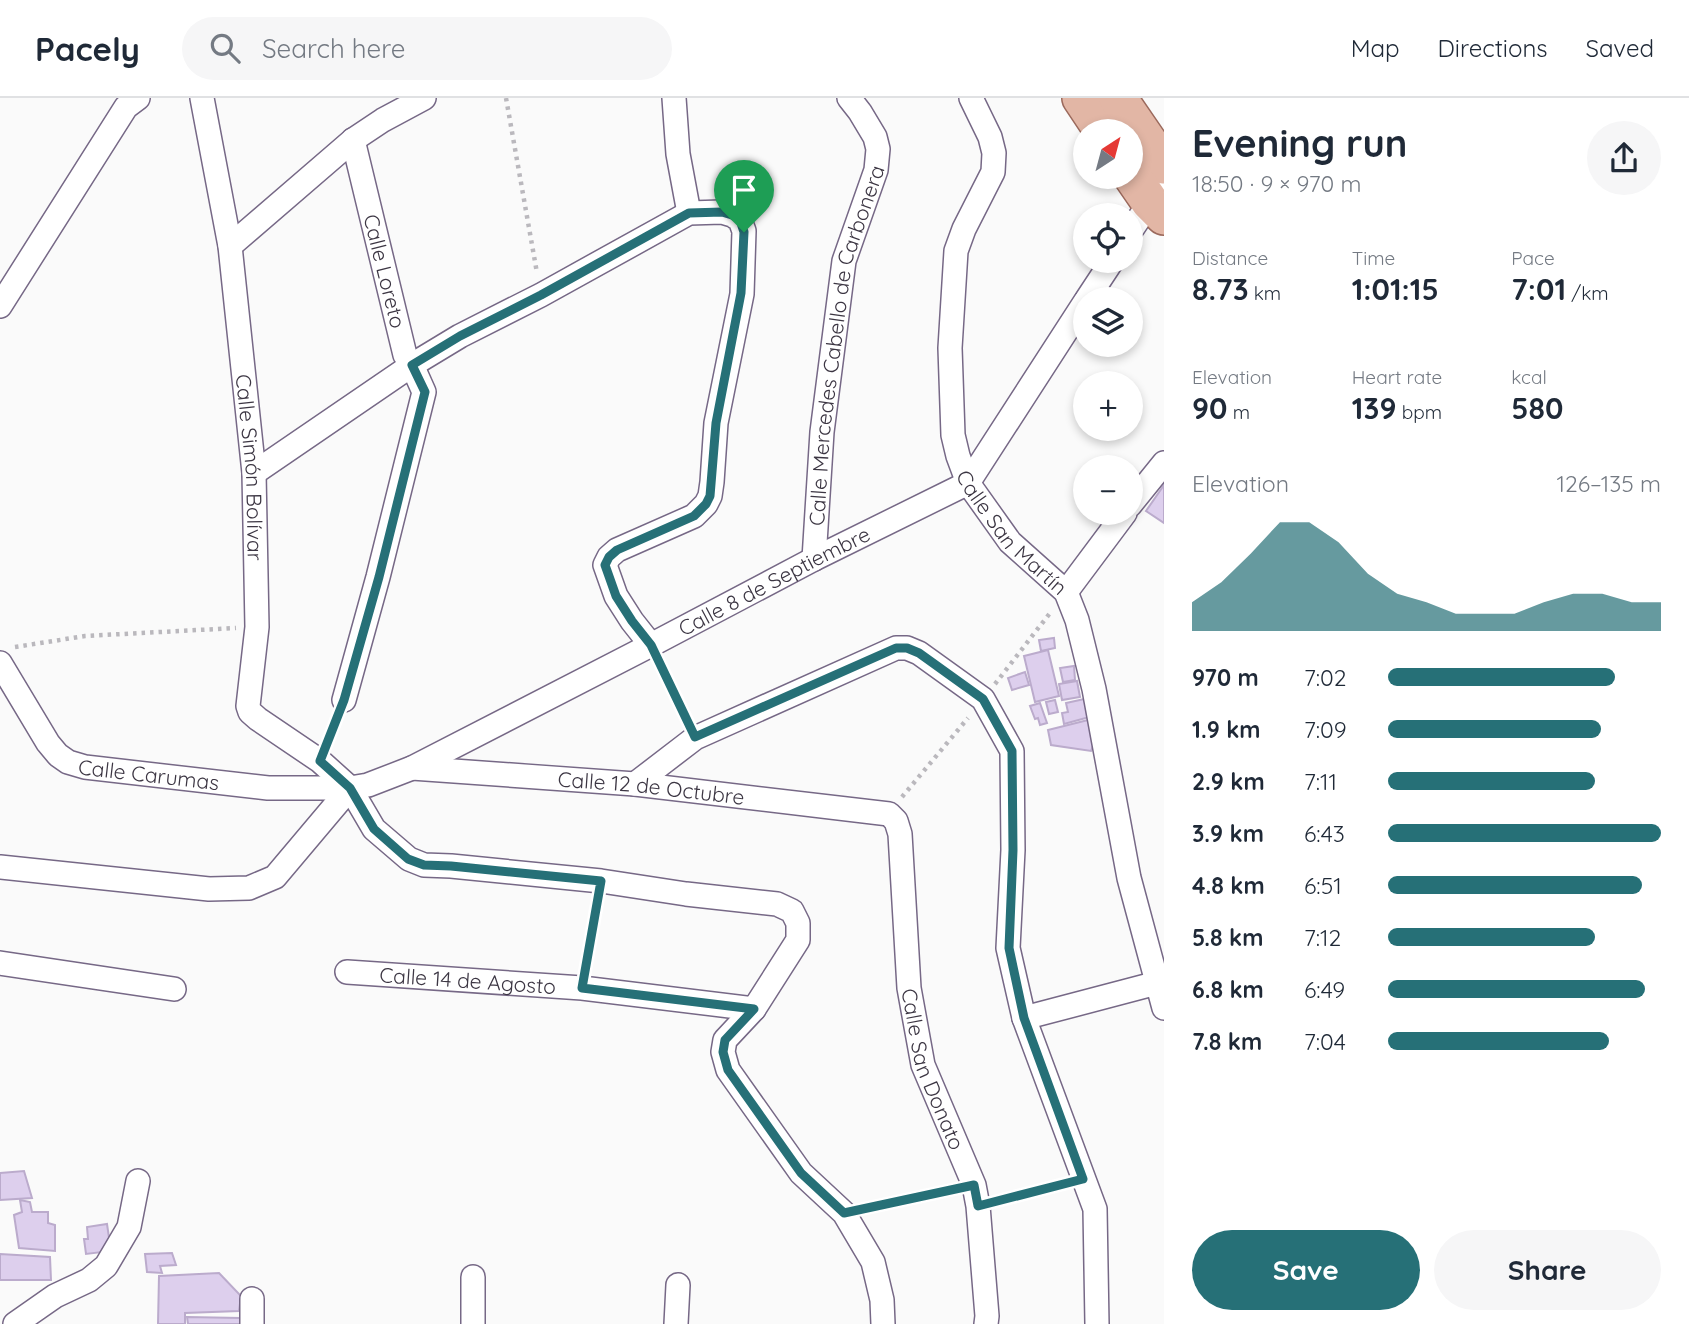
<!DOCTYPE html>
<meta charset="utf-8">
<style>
body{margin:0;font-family:Quicksand,sans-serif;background:#f6f6f7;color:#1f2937;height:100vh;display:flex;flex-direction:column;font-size:26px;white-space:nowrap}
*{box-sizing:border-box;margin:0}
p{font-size:23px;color:#747a83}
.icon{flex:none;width:38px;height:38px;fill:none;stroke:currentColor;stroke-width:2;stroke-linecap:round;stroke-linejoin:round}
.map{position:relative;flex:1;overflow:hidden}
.panel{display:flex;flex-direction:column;background:#fff;width:525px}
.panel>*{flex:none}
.needle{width:46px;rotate:36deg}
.tools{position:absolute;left:1073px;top:21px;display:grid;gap:14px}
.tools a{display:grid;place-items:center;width:70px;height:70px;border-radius:50%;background:#fff;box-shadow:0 4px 10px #0003;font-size:35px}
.pin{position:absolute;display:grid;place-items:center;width:60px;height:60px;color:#fff;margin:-72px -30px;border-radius:50% 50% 50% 0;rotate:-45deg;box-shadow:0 0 7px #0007}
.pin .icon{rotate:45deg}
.round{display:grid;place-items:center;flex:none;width:74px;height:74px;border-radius:37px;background:#f6f6f7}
.summary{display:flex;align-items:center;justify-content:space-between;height:119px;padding:0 28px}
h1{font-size:38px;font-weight:700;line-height:52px}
.metrics{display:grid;grid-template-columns:repeat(3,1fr);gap:10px;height:119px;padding:7px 28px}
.metrics div{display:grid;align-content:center}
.metrics b{font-size:30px;font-weight:700}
.metrics small{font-size:19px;font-weight:400}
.metrics p{font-size:19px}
.chart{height:196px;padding:14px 28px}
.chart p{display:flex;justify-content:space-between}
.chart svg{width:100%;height:126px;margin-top:7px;fill:#267077;opacity:.7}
.button{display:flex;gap:14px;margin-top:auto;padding:14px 28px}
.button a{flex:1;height:80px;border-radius:42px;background:#267077;color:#fff;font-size:28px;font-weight:700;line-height:80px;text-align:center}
.button a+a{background:#f6f6f7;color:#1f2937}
ul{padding:0 28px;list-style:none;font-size:23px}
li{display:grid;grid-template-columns:112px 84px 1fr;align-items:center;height:52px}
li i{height:18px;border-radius:9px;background:#267077}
header{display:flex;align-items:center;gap:42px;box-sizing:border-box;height:98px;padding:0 35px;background:#fff;border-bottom:2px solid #e0e1e3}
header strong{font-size:33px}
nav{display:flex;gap:38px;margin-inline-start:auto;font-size:24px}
.search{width:490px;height:63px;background:#f6f6f7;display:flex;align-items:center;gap:18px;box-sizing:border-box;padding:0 24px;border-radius:38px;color:#747a83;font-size:26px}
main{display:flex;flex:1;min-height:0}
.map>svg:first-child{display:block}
.building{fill:#ddcfed;stroke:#bbabcc;stroke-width:2}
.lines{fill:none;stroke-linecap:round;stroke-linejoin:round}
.minor-casing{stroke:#766886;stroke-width:26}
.primary-casing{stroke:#9b695c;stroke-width:40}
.path{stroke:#bab8bd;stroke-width:4.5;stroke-dasharray:3.5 5;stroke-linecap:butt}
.minor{stroke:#fff;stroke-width:23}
.primary{stroke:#e2b6a5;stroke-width:37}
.route-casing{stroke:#fff;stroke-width:14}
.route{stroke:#267077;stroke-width:9}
.labels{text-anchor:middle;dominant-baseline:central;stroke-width:6;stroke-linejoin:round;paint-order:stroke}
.street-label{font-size:21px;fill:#3c3643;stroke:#fff}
</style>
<header>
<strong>Pacely</strong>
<div class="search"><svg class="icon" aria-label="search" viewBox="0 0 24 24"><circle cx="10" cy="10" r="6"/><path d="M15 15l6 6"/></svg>Search here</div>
<nav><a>Map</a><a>Directions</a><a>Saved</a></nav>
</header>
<main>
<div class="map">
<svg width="1164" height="1226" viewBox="0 0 1164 1226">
<rect width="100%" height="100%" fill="#fafafa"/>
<g class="building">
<path d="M1164 387V425L1146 413Z"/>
<path d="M1054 540 1055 550 1041 553 1039 542Z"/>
<path d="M1048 552 1059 598 1035 604 1024 558Z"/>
<path d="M1074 568 1075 582 1063 584 1060 570Z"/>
<path d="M1025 574 1029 587 1012 592 1008 580Z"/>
<path d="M1077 583 1080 599 1062 602 1059 586Z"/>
<path d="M1089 600 1093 618 1064 626 1062 615 1068 614 1066 605Z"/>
<path d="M1055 602 1058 614 1049 616 1046 604Z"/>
<path d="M1040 605 1047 625 1040 627 1038 620 1035 621 1030 608Z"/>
<path d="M1088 622 1094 645 1091 653 1051 647 1048 632Z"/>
<path d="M24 1073 32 1100 0 1102V1075Z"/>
<path d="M20 1102 30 1104 32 1114H48V1125L55 1127V1153L19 1150 14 1117 22 1114Z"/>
<path d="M107 1126 111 1153 86 1156 84 1141H88L87 1129Z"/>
<path d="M172 1155 176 1167 160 1168 162 1175 147 1174 145 1156Z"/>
<path d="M0 1156 50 1159 51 1182H0Z"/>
<path d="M219 1175 241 1198 239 1213 185 1215V1226H158L159 1178Z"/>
<path d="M187 1219 240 1220 241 1226H188Z"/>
</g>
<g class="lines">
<defs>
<g id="minor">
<path id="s1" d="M202 0 230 148 254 375 257 529 248 608 250 614 258 621 320 663 350 690 374 731 409 761 424 767 451 768 601 783 686 796 777 806 792 813 798 825V842L754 911 725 942 723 954 728 972 801 1075 844 1115 873 1164 882 1202 883 1226"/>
<path d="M674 0 678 56 689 115"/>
<path id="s2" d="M971 0 990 39 994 55 993 74 964 131 956 153 950 250 953 337 958 358 968 385 1010 444 1066 494 1077 522 1094 591 1129 780 1164 910"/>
<path d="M1130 134 1150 104 1164 87"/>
<path d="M230 148 353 42 383 22 424 0"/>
<path d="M1087 201 1112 163"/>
<path d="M0 208 126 9 138 0"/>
<path d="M254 375 412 267 460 238 541 197 689 115 722 114 732 117 740 122 744 133 742 196 716 325 712 384 710 398 706 406 694 418 617 452 609 459 605 467 616 498 632 523 651 547"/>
<path d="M1130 407 1164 365"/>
<path id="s3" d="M814 461 822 334 844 163 876 72 878 51 875 39 860 14 849 0"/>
<path d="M1066 494 1125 415"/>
<path id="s4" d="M0 565 48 645 58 657 68 664 85 669 268 690H350L368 687 412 670 651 547 814 461 968 385 1085 204"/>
<path d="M344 602 378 479 424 294 412 267 405 257 353 42"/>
<path id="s5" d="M412 670 635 686 889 716 896 723 900 736 909 890 923 967 974 1087 978 1108 987 1218 986 1226"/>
<path d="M635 686 695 640 896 550H907L919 555 983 601 1012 653 1013 752 1008 850 1024 920 1095 1111 1097 1226"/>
<path d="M0 769 209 791 249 790 275 779 350 690"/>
<path d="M0 865 174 891"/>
<path id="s6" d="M347 874 582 890 754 911"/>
<path d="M1024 920 1157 885"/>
<path d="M15 1226 55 1198 89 1182 106 1168 129 1129 138 1083"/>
<path d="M252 1226V1201"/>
<path d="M473 1226V1179"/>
<path d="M676 1226 678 1187"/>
</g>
<g id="primary">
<path d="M1081 0 1103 33"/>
<path d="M1118 0 1164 67"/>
<path d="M1130 75 1150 104 1164 118"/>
</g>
</defs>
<use href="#minor" class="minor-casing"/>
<use href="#primary" class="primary-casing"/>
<g class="path">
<path d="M506 0 537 175"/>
<path d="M15 549 85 538 236 530"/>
<path d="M660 567 687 622"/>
<path d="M995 586 1050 515"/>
<path d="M328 644 336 623"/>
<path d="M902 699 968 620"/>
<path d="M586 868 597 804"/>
<path d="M999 1103 1062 1086"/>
<path d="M865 1110 953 1092"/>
</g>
<use href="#minor" class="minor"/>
<use href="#primary" class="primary"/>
</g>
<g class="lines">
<defs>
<path id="route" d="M722 114 732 117 740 122 744 134 741 195 716 325 710 398 706 406 694 418 617 452 609 459 605 467 616 498 632 523 651 547 695 639 896 550H907L919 555 983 601 1012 653 1013 752 1009 850 1024 920 1083 1081 978 1108 974 1087 844 1115 801 1075 728 972 723 954 725 942 754 911 582 890 601 783 451 768 424 767 408 761 374 731 350 690 320 663 344 602 379 479 425 294 412 267 460 238 541 197 689 115Z"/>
</defs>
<use href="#route" class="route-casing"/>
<use href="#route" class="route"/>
</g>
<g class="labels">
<g class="street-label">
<text transform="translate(385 173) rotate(76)">Calle Loreto</text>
<text stroke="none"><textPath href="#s3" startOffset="217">Calle Mercedes Cabello de Carbonera</textPath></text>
<text stroke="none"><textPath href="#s1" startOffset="373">Calle Simón Bolívar</textPath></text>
<text stroke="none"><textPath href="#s2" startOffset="467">Calle San Martín</textPath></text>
<text stroke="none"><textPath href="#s4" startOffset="878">Calle 8 de Septiembre</textPath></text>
<text stroke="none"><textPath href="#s4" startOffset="203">Calle Carumas</textPath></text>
<text stroke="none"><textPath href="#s5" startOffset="240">Calle 12 de Octubre</textPath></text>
<text stroke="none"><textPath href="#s6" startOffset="121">Calle 14 de Agosto</textPath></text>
<text stroke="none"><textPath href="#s5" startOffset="742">Calle San Donato</textPath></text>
</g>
</g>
</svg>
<div class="tools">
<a><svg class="needle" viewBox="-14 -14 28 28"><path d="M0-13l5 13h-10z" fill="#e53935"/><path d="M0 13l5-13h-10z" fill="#747a83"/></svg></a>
<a><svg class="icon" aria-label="locate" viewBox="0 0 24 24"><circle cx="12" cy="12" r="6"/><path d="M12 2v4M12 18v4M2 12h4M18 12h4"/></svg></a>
<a><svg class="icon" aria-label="layers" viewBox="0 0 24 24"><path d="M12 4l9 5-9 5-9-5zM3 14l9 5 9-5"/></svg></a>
<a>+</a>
<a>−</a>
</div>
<div class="pin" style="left:744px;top:134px;background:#1e9e55"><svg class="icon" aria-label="arrive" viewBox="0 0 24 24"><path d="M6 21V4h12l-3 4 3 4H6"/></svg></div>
</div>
<section class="panel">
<div class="summary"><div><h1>Evening run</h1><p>18:50 · 9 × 970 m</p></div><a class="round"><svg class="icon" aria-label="share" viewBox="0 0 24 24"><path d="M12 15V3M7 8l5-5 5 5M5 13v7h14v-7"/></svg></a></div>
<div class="metrics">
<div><p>Distance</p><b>8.73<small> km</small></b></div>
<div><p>Time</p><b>1:01:15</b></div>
<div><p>Pace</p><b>7:01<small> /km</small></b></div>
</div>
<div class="metrics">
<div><p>Elevation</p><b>90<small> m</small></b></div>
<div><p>Heart rate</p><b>139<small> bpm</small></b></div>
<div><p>kcal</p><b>580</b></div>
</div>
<div class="chart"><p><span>Elevation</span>126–135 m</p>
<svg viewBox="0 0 160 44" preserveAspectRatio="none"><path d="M0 44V34L10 27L20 17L30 6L40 6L50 13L60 24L70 31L80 34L90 38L100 38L110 38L120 34L130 31L140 31L150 34L160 34V44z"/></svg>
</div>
<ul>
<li><b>970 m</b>7:02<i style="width:83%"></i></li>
<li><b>1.9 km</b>7:09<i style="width:78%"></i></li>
<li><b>2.9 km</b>7:11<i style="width:76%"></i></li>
<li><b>3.9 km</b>6:43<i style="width:100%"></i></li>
<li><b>4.8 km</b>6:51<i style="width:93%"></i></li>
<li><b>5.8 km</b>7:12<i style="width:76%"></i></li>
<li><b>6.8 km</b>6:49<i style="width:94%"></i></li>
<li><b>7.8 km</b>7:04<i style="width:81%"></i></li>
</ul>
<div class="button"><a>Save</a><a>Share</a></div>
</section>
</main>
